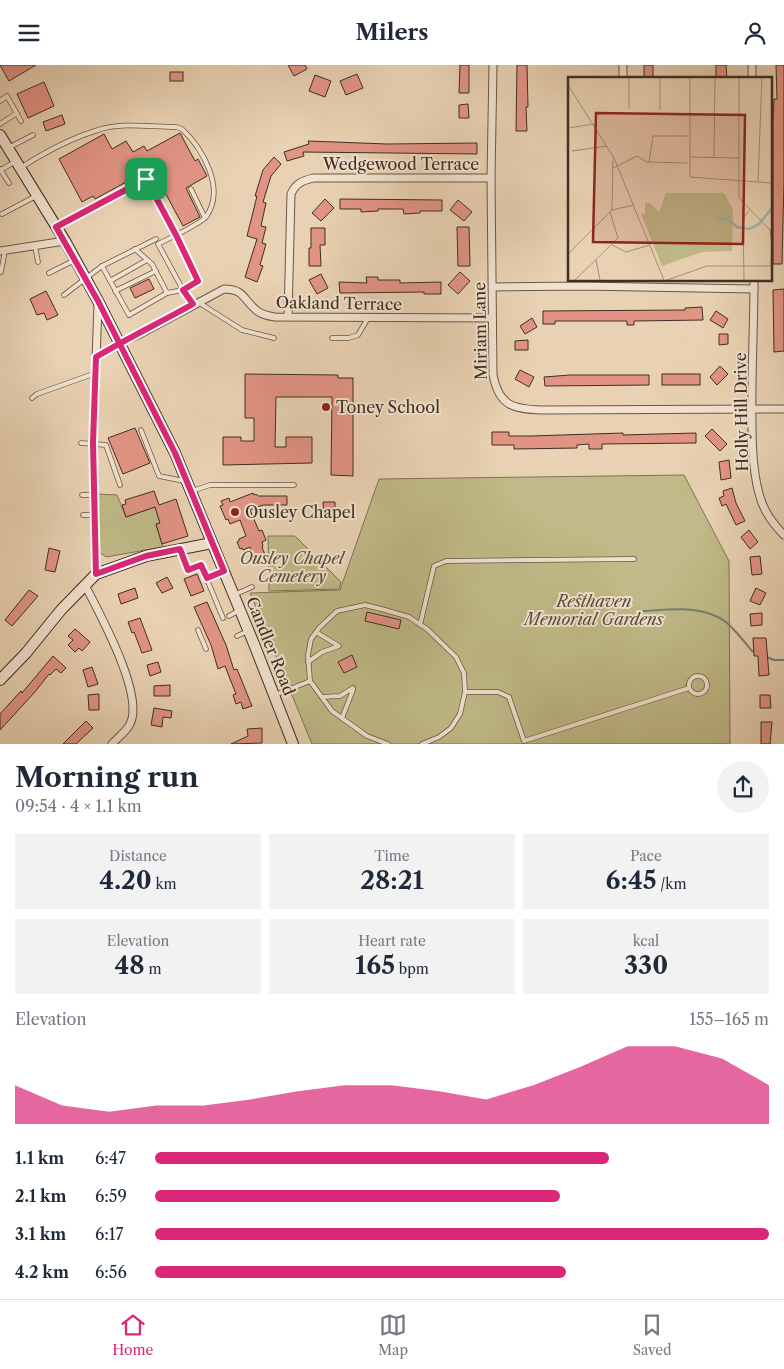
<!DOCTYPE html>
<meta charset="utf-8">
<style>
body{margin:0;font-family:"Libre Caslon Text",serif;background:#f2f2f3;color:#1f2937;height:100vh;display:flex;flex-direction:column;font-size:19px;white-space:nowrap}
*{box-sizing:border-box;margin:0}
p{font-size:16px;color:#747a83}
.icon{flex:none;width:28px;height:28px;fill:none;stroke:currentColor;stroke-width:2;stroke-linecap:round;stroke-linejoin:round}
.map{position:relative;height:679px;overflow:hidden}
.details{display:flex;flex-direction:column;background:#fff;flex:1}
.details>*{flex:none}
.pin{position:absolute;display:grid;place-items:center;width:42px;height:42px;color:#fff;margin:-21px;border-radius:10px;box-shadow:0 2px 8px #0006}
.round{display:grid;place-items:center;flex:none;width:52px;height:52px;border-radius:26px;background:#f2f2f3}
.head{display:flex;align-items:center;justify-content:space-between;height:85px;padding:0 15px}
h1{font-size:28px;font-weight:700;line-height:38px}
.stats{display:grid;grid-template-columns:repeat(3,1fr);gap:8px;height:85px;padding:5px 15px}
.stats div{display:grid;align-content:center;border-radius:0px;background:#f2f2f3;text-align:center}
.stats b{font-size:25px;font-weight:700}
.stats small{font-size:14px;font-weight:400}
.stats p{font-size:14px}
.chart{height:140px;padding:10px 15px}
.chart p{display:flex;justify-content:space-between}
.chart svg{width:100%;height:90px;margin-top:5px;fill:#db2777;opacity:.7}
ul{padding:0 15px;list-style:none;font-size:16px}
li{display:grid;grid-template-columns:80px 60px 1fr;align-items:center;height:38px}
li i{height:12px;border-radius:6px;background:#db2777}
header{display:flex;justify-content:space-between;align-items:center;height:65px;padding:0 15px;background:#fff;font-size:22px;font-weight:700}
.dock{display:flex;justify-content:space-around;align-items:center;height:70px;border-top:1px solid #e0e1e3;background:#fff;font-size:14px;color:#747a83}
.dock a{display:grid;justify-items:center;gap:2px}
.dock .selected{color:#db2777}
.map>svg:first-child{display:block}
.green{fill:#bfba87;stroke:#7f7456}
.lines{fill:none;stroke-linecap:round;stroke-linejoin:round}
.stream{stroke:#748079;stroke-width:2}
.building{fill:#e29484;stroke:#3f2e25}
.lane-casing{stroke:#6a5748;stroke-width:5.5}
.street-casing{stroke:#6a5748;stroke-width:9}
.secondary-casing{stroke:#3f2e25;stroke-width:12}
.lane{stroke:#f1e2ce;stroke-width:4}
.street{stroke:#f1e2ce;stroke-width:7}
.secondary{stroke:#f1e2ce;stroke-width:10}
.route-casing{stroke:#fff;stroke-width:10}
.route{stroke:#db2777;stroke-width:6}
.poi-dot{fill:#8f2418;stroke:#f1e2ce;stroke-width:2}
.labels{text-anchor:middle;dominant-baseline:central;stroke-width:4;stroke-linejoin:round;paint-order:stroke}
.street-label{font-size:16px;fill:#3f2e25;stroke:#f1e2ce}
.poi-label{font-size:16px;fill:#3f2e25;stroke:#f1e2ce;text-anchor:start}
.park-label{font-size:16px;font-style:italic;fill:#594a39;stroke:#f1e2ce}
.inset-river{fill:none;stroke:#97b7b1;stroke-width:2.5}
.inset-road{fill:none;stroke:#a5907a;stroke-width:1}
.view{fill:#8f2418;fill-opacity:0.15;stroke:#8f2418;stroke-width:2.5}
.inset-edge{fill:none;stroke:#3f2e25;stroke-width:2.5}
</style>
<header><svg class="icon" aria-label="menu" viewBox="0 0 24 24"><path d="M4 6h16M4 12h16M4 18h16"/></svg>Milers<svg class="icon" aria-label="person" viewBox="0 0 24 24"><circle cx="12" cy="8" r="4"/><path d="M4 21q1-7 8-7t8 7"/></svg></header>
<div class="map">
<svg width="784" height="679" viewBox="0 0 784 679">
<rect width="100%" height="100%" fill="#e9d2b3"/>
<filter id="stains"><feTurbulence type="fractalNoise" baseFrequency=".004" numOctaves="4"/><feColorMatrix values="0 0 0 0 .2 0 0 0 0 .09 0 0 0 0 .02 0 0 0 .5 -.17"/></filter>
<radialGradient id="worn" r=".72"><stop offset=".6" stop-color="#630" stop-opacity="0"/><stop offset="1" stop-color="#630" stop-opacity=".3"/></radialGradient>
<g class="green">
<path d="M684 410 729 496 730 679H312L250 528 340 525 379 414Z"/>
<path d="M97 429 117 430 126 452 155 442 160 458 156 460 163 482 106 492 99 487Z"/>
<path d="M268 471H295L341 517 339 524 269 526Z"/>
</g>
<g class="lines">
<g class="stream">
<path d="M642 546C670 545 702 539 726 557 735 565 744 576 752 586L756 587"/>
<path d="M767 592 774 595H784"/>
</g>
</g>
<g class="building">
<path d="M0 0H36L9 16Z"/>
<path d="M288 0H305L307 4 294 11Z"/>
<path d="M460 0H469V28H459Z"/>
<path d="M517 0H527L528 42H526L527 66H516Z"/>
<rect x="644" y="0" width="9" height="14"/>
<path d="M716 0H726L727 14H716Z"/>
<path d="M776 0H784V115L782 199H773V56L774 34H777Z"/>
<rect x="170" y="7" width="13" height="9"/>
<path d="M357 9 363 23 346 30 340 16Z"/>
<path d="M315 10 331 16 325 32 309 26Z"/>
<path d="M44 17 54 41 28 53 17 29Z"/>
<path d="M468 39 469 53H459V40Z"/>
<path d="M62 50 65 59 46 66 43 57Z"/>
<path d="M180 68 195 96 198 94 207 111 186 123 200 152 183 161 152 103 95 134 93 131 82 137 59 94 104 69 112 84 126 76 133 87 144 81 147 86Z"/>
<path d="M308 76 387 79 477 78V89L303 87 304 91 287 96 284 87 309 79Z"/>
<path d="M274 92 281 99 271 111 263 137 266 138 261 161 266 162 262 178 266 179 260 200 263 201 257 217 245 212 257 174 247 171 257 131H255L263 105Z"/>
<path d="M325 134 334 143 321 156 312 148Z"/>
<path d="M340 134 442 135V146H420V148L404 149 403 144H378V146L361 147V144H340Z"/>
<path d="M458 135 472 147 464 156 450 145Z"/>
<path d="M457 162H469L470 201H458Z"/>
<path d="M311 163H325V180H320L321 201H309V183H311Z"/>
<path d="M460 207 470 216 458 229 448 220Z"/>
<path d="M321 209 328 223 317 229 309 215Z"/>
<path d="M366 212H378V215H400V218L441 217V229H424V227L340 228 339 217 367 218Z"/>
<path d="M149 214 154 224 135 233 130 223Z"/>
<path d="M784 224V286L774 287 773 225Z"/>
<path d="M46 226 58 250 47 255 44 248 37 250 30 234Z"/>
<path d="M702 242 703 255 634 256V260H627V256H555V259H543V246L685 245V243Z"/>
<path d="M716 246 728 254 723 263 710 255Z"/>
<path d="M532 253 537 262 525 269 520 261Z"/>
<path d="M719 269H728V279L719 280Z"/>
<path d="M528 275V285H515V276Z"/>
<path d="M720 301 728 309 717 320 710 312Z"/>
<path d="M520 305 534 312 529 322 515 314Z"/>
<path d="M245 309 338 310V313H353V411L331 410 332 332H276L275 382H286V372H312V398L223 400V372H241V376H254V353H245Z"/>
<rect x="662" y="309" width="38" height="11"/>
<path d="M570 310H649V320L545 321 544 312Z"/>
<path d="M135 363 150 398 123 409 108 373Z"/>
<path d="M712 364 727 379 720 386 705 371Z"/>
<path d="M492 367H509V371H531L623 368V370L696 368V378L602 379V384H589V379L577 380V383L514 384V380H492Z"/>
<path d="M729 395 731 413 721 415 719 397Z"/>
<path d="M732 423 736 438 745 456 736 460 726 439 722 441 719 433 724 431 723 426Z"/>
<path d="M154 426 159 440 176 434 188 471 162 479 156 459 160 458 155 442 126 452 122 440 126 439 125 435Z"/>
<path d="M253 428 254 430 256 429 258 431H287V440H263L250 445 259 466 262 465 266 475 262 477 263 481 262 482 267 495 257 499 250 482 243 485 242 483 240 484 237 477 239 476V474L246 471 240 455 230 459 228 454 226 455 220 441 223 440 221 436 229 433 230 437Z"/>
<path d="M323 437H335V452L324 453Z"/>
<path d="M749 465 758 477 750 484 741 472Z"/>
<path d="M49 483 60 486 55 507 45 505Z"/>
<path d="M760 491 762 509 752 510 750 492Z"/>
<path d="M197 509 204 526 191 531 184 514Z"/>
<path d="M167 512 173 523 162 528 156 518Z"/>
<path d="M135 523 138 533 121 539 118 529Z"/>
<path d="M756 523 766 528 760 540 750 536Z"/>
<path d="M29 525 38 531 12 561 5 555Z"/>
<path d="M207 537 226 580 234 605 237 604 252 641 243 644 241 637 236 639 233 630 236 629 225 601 218 604 211 580 194 542Z"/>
<path d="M367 547 401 555 399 564 365 556Z"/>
<path d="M762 548V560L751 561 750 549Z"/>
<path d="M140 553 152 585 142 588 134 567 132 568 128 557Z"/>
<path d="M75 564 90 577 82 586 79 583 75 587 68 580 73 575 68 571Z"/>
<path d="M753 573H766L769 610 759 611 758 591H754Z"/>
<path d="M352 590 357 602 344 608 338 597Z"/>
<path d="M53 591 66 603 61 608 56 604 50 610 49 609 34 628 0 665V649L21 626 22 628Z"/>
<path d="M158 597 161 607 150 611 147 600Z"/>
<path d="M92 602 98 619 88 622 83 605Z"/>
<path d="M170 620V631H154V621Z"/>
<path d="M99 629V645H89L88 630Z"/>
<path d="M760 630H770L771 643H760Z"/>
<path d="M154 643 172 646 171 653 163 652 162 662 151 660Z"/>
<path d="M86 656 93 663 76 679H63Z"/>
<path d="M761 657H772L770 679H761Z"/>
<path d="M262 663V678L231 679 248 671 247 664Z"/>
</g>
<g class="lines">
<defs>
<g id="lane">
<path d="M0 36 7 31 21 56"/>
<path d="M0 59 17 48"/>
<path d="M8 83 33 70"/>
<path d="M22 102C45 87 72 73 98 65 122 57 151 62 176 62L182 64C203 84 226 124 206 152 200 159 168 174 158 179L183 225 193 239"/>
<path d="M0 104 9 118"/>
<path d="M1 105 16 96"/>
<path d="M191 124 205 153"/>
<path d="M2 149 36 131"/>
<path d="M57 162 146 113 176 170 198 216 183 225 167 228 129 250 102 201"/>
<path d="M35 181 38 197"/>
<path d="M135 184 152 199 167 228"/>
<path d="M1 207 5 186"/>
<path d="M49 208 73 196"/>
<path d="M110 216 147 195"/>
<path d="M115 226 156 206"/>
<path d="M64 230 102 201 156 174"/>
<path d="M198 237 242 265 274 273"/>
<path d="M332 273H349L358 270 368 253"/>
<path d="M32 333 37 329 96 308"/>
<path d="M141 365 159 411 184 416"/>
<path d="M81 378 106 380 120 420"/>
<path d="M192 426 210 420H294"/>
<path d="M82 430H94"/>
<path d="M83 450H94"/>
<path d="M181 486 188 505 201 500 223 553"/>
<path d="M207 513 223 506"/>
<path d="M236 529 252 522"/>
<path d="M229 551 238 546"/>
<path d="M420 560 434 501 446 496 634 494"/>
<path d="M198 565 206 584"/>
<path d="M237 571 248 566"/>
<path d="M308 597 322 587 339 581 316 567"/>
<circle cx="698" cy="620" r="9"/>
<path d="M465 627H498L509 632 524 676 689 623"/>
<path d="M275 630 310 616"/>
<path d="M322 632 340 631 353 623"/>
<path d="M342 653 353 625"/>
<path d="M388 679 367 671 332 646 310 616 308 590 311 574 320 562 337 546 365 540 385 545 409 552 427 564 456 592 464 608 465 627 460 649 451 663 439 672 422 679"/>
</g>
<g id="street">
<path d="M493 0 491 113 493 310C499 341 513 344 542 345L784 344"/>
<path d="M623 0V14"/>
<path d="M752 0V14"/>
<path d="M0 186 65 176"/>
<path d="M754 215C754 263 751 312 752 360 752 384 753 409 760 432 764 446 774 460 784 470"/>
<path d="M493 222 583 221 754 224"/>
<path d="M288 252 291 129C296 118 302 116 313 113H491"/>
<path d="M96 292 119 278 140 269 224 224C244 224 243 234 256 245 262 250 268 251 275 252L492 253"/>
<path d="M96 509 93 378 98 239"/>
<path d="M85 520C99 548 145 630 130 659 127 666 117 673 112 679"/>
</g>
<g id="secondary">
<path d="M0 70 65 176 98 236 175 388 254 579 293 679"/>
<path d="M0 615 26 588 61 545 96 509 146 491 212 478"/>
</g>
</defs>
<use href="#lane" class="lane-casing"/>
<use href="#street" class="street-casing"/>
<use href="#secondary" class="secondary-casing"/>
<use href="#lane" class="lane"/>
<use href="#street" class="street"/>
<use href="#secondary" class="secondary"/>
</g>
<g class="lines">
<defs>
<path id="route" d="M146 114 56 162 98 236 175 388 224 506 207 513 201 500 188 505 180 484 146 491 96 509 93 378 96 292C128 273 161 257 193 239L183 225 198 216 176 170 146 114"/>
</defs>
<use href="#route" class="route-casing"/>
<use href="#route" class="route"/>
</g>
<g class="poi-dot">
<circle cx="326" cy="342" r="5"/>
<circle cx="235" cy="447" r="5"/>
</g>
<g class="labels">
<g class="street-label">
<text x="401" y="99">Wedgewood Terrace</text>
<text transform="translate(339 238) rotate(1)">Oakland Terrace</text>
<text transform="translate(480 266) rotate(-91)">Miriam Lane</text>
<text transform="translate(741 347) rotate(-91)">Holly Hill Drive</text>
<text transform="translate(271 581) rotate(68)">Candler Road</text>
</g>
<g class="poi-label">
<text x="336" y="342">Toney School</text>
<text x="245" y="447">Ousley Chapel</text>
</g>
<g class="park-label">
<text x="292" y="493">Ousley Chapel<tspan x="292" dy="18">Cemetery</tspan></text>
<text x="594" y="536">Resthaven<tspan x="594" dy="18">Memorial Gardens</tspan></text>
</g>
</g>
<g transform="translate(568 12)">
<rect width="204" height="204" fill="#e9d2b3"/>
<path d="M98 116H156L165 133 164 174 134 175 94 189 73 137H77V126H82L91 135Z" fill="#bfba87"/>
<path class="inset-river" d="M148 142H160L169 150 181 152 191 147 204 131"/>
<path class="inset-road" d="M61 0V32M122 0V100L204 106M171 0V121L202 153 204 168M0 8 46 81 96 203M92 33V0M0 51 26 47M9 73 4 74 39 69M121 80 170 81M146 80 147 0M81 85 85 59H121M45 91 69 79 79 85 120 86M190 104 194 0M44 133 45 82M44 168 58 175 82 168M0 177 44 133 66 128M28 183 32 203M203 189 204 170M7 203 50 161 42 135M99 203 139 189H204M176 203 175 141 181 134"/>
<path class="view" d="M28 36 177 38 175 167 25 165Z"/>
<rect width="204" height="204" class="inset-edge"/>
</g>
<rect width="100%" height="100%" filter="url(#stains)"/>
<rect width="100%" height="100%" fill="url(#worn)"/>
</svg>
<div class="pin" style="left:146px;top:114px;background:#1e9e55"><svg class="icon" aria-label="arrive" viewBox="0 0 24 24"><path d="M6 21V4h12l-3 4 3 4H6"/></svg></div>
</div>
<section class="details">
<div class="head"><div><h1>Morning run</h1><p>09:54 · 4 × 1.1 km</p></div><a class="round"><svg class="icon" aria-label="share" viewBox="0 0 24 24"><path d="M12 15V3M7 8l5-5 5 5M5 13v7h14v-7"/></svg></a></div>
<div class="stats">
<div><p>Distance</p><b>4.20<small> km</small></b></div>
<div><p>Time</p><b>28:21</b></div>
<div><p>Pace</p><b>6:45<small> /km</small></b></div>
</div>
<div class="stats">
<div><p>Elevation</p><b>48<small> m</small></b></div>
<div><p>Heart rate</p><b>165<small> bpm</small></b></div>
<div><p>kcal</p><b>330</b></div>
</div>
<div class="chart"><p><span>Elevation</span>155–165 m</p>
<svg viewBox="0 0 160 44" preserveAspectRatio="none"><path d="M0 44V25L10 35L20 38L30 35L40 35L50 32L60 28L70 25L80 25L90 28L100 32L110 25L120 16L130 6L140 6L150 12L160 25V44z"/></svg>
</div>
<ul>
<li><b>1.1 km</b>6:47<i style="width:74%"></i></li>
<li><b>2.1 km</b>6:59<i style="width:66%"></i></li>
<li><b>3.1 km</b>6:17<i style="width:100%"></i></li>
<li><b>4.2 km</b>6:56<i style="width:67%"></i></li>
</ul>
</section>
<nav class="dock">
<a class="selected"><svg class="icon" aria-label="home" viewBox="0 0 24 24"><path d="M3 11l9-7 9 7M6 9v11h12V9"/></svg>Home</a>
<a><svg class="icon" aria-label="map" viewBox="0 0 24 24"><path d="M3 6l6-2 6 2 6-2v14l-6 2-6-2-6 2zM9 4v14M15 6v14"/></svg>Map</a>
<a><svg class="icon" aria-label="saved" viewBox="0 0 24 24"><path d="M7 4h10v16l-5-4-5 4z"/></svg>Saved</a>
</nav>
